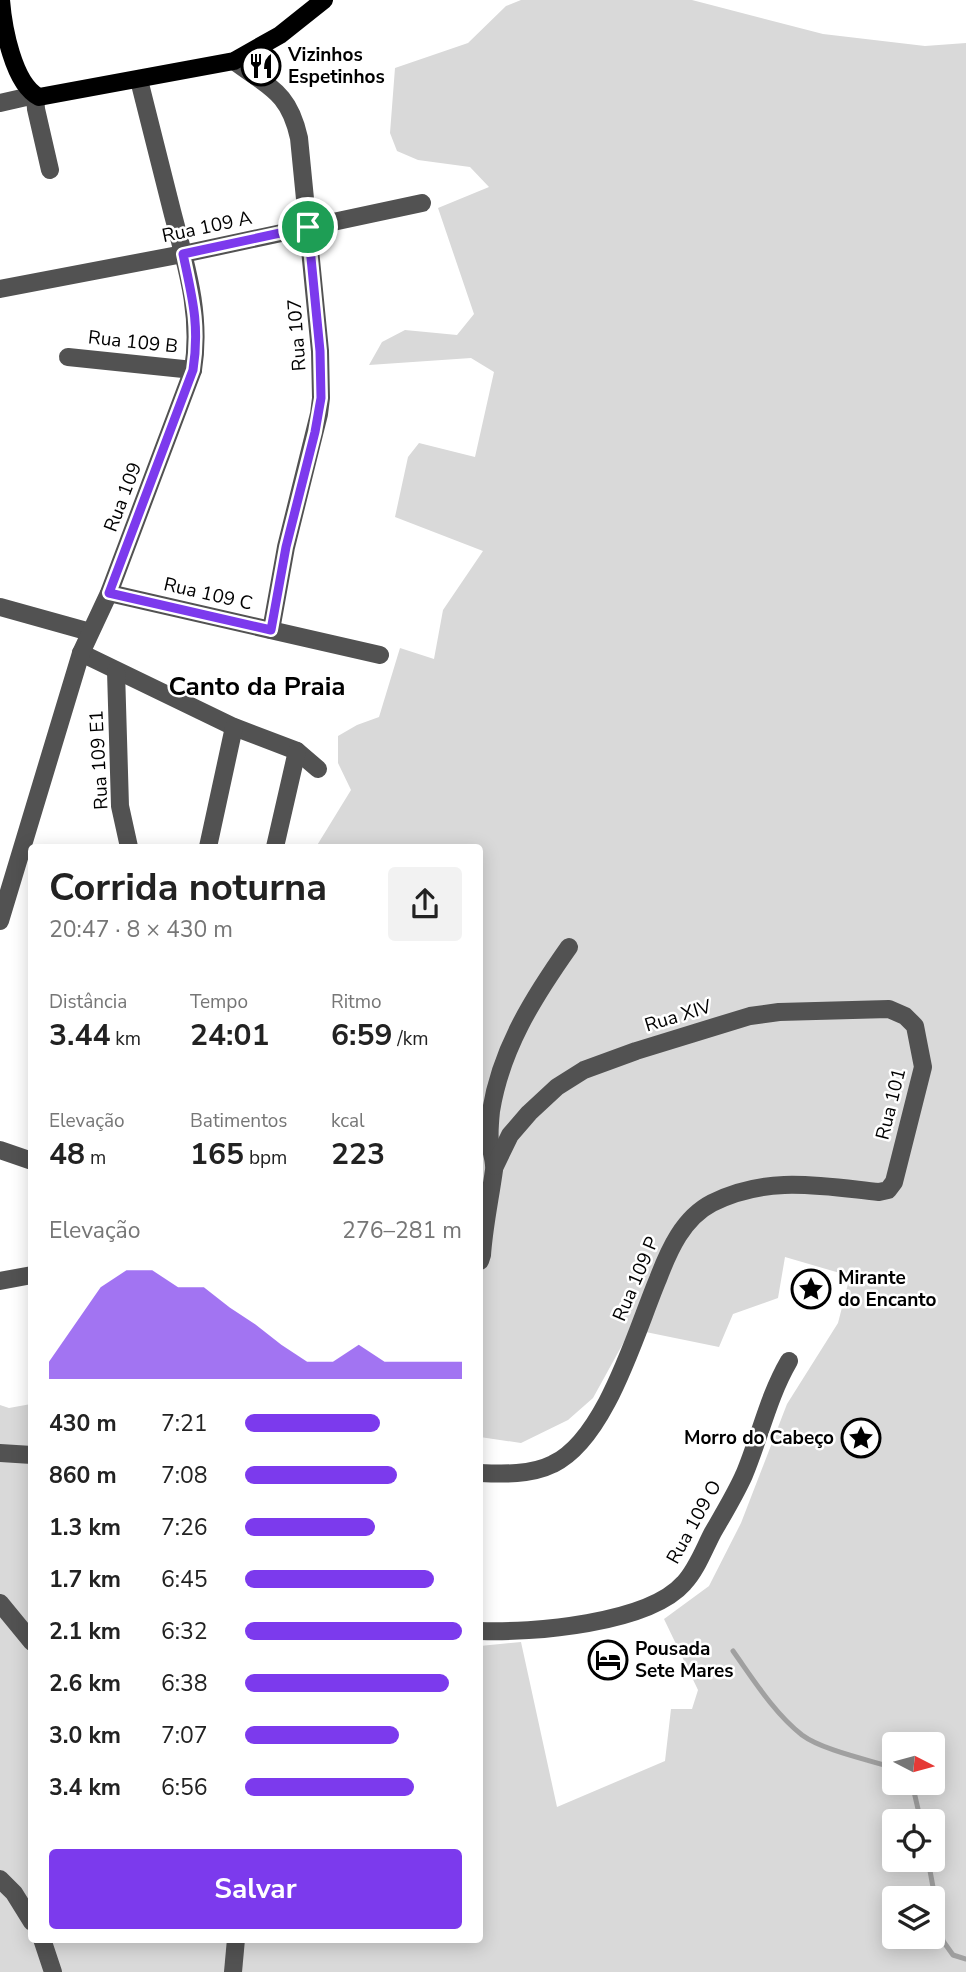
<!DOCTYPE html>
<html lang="pt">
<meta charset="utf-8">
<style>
body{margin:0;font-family:"Nunito Sans",sans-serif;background:#f2f2f2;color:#222;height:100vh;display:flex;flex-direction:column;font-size:26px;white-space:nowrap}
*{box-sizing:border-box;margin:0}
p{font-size:23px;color:#767676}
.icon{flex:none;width:38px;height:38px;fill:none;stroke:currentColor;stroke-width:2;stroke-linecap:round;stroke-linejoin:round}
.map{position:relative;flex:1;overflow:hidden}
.side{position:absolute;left:28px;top:844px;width:455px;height:1099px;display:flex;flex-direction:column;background:#fff;border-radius:7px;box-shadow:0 4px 18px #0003}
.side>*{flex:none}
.needle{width:46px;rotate:96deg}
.controls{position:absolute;left:882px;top:1732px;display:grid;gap:14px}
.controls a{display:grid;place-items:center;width:63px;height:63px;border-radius:7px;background:#fff;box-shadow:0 4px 18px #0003;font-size:35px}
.pin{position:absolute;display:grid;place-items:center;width:60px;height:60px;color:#fff;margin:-30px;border:4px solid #fff;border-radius:50%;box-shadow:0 2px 7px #0007}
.round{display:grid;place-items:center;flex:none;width:74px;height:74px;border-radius:7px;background:#f2f2f2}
.summary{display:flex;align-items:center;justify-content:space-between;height:119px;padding:0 21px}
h1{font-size:38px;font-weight:700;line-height:52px}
.figures{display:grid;grid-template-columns:repeat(3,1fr);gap:10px;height:119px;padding:7px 21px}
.figures div{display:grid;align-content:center}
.figures b{font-size:30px;font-weight:700}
.figures small{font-size:19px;font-weight:400}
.figures p{font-size:19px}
.chart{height:196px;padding:14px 21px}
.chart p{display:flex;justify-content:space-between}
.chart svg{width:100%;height:126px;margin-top:7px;fill:#7c3aed;opacity:.7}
.cta{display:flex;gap:14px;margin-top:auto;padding:14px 21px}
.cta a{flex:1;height:80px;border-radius:7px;background:#7c3aed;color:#fff;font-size:28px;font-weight:700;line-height:80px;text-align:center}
ul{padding:0 21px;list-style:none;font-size:23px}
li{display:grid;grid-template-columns:112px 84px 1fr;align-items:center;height:52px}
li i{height:18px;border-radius:9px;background:#7c3aed}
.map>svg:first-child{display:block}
.green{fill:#d9d9d9;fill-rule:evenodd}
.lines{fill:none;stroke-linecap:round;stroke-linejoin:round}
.stream{stroke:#a0a0a0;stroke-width:5}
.minor{stroke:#525252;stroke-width:18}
.major{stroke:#000;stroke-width:18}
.route-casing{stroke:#fff;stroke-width:14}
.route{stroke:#7c3aed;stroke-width:9}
.labels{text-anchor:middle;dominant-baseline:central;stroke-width:5;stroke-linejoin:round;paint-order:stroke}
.poi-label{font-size:19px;font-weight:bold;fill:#000;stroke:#fff;text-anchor:start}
.street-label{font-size:19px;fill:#000;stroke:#fff}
.district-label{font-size:26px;font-weight:bold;fill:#000;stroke:#fff}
</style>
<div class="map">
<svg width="966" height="1972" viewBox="0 0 966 1972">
<rect width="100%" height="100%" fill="#fff"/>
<path class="green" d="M521 0H692L823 34 925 46 966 43V1972H0V1405L9 1408 31 1404 32 1939H480V1646L521 1642 557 1807 665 1761 671 1709H692L698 1690 664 1619 709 1586 741 1523 787 1404 838 1323 850 1276 785 1257 778 1298 733 1314 719 1347 631 1329 593 1398 568 1420 521 1443 480 1437V847H316L351 790 338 763V736L357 725 379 717 400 648 434 659 443 610 483 551 395 517 408 457 419 443 475 457 494 372 471 358 369 365 382 342 405 330 457 335 474 314 438 208 489 187 470 167 418 160 397 151 390 133 395 68 468 43 506 6ZM894 1745H933V1783H894ZM894 1822H933V1860H894ZM894 1899H933V1937H894Z"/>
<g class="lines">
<g class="stream">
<path d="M733 1651C753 1679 774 1713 802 1735 822 1750 869 1760 894 1768"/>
<path d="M912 1783 921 1822"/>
<path d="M928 1860 943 1941 953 1955 966 1959"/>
</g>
<g class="minor">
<path d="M234 61C270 88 289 92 299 138L320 351 321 398 319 414 286 547 271 630"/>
<path d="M0 103 35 95 36 109 50 170"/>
<path d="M0 289 183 254 422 203"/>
<path d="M68 357 193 370"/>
<path d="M109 593 380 655"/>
<path d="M0 607 90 632"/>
<path d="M81 653 234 727 297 751 318 769"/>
<path d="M116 671 120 806 129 847"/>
<path d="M208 847 234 727"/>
<path d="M275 847 297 751"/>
<path d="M0 921 81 653 109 593 193 370C202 314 186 265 172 211 161 167 150 123 139 80"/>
<path d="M0 1150 32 1161"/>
<path d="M480 1261 482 1255C484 1226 490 1199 494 1170 495 1161 491 1152 490 1143 489 1134 490 1121 491 1111 501 1049 533 998 569 947"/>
<path d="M0 1281 32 1275"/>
<path d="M0 1453 32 1455"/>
<path d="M480 1473C503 1474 531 1475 553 1464 606 1439 636 1331 658 1279 669 1250 683 1218 712 1203 767 1175 821 1186 879 1192L888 1190 894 1182 923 1067 915 1026 905 1016 889 1009 779 1012 750 1016 636 1051 584 1070 557 1087 529 1113 510 1135 495 1166"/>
<path d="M0 1603 32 1642"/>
<path d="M480 1631C531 1633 648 1624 684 1583 697 1569 704 1549 713 1532 724 1513 735 1495 744 1475 760 1437 768 1397 789 1361"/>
<path d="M0 1879 14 1893 32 1922"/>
<path d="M42 1939 53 1972"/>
<path d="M233 1972 236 1939"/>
</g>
<path class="major" d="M1 0C3 26 13 84 39 97L234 61 280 35 324 0"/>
</g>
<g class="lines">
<defs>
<path id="route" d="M308 227 320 351 321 398 315 432 286 547 271 630 109 593 193 370C200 325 192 297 183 254Z"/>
</defs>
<use href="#route" class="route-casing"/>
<use href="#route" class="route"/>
</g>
<defs>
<symbol id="restaurant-ring" viewBox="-11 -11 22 22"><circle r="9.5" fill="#fff" stroke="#000" stroke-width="1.5"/><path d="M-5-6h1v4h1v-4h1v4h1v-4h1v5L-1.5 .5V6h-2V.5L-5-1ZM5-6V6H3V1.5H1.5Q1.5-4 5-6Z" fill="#000"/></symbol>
<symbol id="sight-ring" viewBox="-11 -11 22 22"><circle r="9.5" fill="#fff" stroke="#000" stroke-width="1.5"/><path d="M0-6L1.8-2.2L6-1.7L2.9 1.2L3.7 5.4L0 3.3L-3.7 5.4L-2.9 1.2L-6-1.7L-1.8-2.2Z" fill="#000"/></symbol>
<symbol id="hotel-ring" viewBox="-11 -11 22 22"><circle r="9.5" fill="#fff" stroke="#000" stroke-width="1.5"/><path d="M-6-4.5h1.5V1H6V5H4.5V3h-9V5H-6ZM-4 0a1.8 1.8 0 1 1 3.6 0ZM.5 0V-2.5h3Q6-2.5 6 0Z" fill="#000"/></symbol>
</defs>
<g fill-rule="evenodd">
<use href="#restaurant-ring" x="239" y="44" width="44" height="44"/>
<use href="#sight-ring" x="789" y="1267" width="44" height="44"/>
<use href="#sight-ring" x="839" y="1416" width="44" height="44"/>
<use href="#hotel-ring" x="586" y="1638" width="44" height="44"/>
</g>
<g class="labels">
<g class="poi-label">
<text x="288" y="55">Vizinhos<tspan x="288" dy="22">Espetinhos</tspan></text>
<text x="838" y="1278">Mirante<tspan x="838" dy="22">do Encanto</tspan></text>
<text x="834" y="1438" text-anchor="end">Morro do Cabeço</text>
<text x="635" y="1649">Pousada<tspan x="635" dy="22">Sete Mares</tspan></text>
</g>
<g class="street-label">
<text transform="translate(207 227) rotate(-12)">Rua 109 A</text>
<text transform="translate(297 335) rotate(-94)">Rua 107</text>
<text transform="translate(133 342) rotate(6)">Rua 109 B</text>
<text transform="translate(123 497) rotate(-69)">Rua 109</text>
<text transform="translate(208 594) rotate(13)">Rua 109 C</text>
<text transform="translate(99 760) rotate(-93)">Rua 109 E1</text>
<text transform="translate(678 1016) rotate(-17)">Rua XIV</text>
<text transform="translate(891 1104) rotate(-76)">Rua 101</text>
<text transform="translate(636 1279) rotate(-67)">Rua 109 P</text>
<text transform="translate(694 1522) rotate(-61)">Rua 109 O</text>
</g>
<g class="district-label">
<text x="257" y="686">Canto da Praia</text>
</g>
</g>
</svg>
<div class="controls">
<a><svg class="needle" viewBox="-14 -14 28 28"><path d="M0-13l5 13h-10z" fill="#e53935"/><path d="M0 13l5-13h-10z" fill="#767676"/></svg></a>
<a><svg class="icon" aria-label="locate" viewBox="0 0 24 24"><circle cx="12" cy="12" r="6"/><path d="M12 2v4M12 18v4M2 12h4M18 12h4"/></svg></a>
<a><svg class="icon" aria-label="layers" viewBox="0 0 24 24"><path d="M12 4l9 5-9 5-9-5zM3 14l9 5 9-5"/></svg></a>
</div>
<div class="pin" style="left:308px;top:227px;background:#1e9e55"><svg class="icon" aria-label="arrive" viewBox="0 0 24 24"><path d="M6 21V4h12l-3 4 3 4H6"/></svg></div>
<section class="side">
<div class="summary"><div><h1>Corrida noturna</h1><p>20:47 · 8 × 430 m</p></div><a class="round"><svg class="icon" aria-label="share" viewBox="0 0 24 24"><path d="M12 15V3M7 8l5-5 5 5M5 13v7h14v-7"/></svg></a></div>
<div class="figures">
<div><p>Distância</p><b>3.44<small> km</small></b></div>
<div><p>Tempo</p><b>24:01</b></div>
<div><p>Ritmo</p><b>6:59<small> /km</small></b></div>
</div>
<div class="figures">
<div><p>Elevação</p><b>48<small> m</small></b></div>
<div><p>Batimentos</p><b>165<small> bpm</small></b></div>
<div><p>kcal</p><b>223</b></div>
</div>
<div class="chart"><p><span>Elevação</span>276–281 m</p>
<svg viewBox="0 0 160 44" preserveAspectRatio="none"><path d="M0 44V38L10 25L20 12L30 6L40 6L50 12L60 12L70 19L80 25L90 32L100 38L110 38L120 32L130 38L140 38L150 38L160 38V44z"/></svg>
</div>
<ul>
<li><b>430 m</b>7:21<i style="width:62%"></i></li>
<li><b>860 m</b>7:08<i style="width:70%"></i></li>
<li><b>1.3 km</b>7:26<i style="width:60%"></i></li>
<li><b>1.7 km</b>6:45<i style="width:87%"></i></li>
<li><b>2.1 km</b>6:32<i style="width:100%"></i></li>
<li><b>2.6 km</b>6:38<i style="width:94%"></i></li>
<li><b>3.0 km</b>7:07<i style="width:71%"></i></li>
<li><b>3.4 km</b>6:56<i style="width:78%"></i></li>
</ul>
<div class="cta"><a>Salvar</a></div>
</section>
</div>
